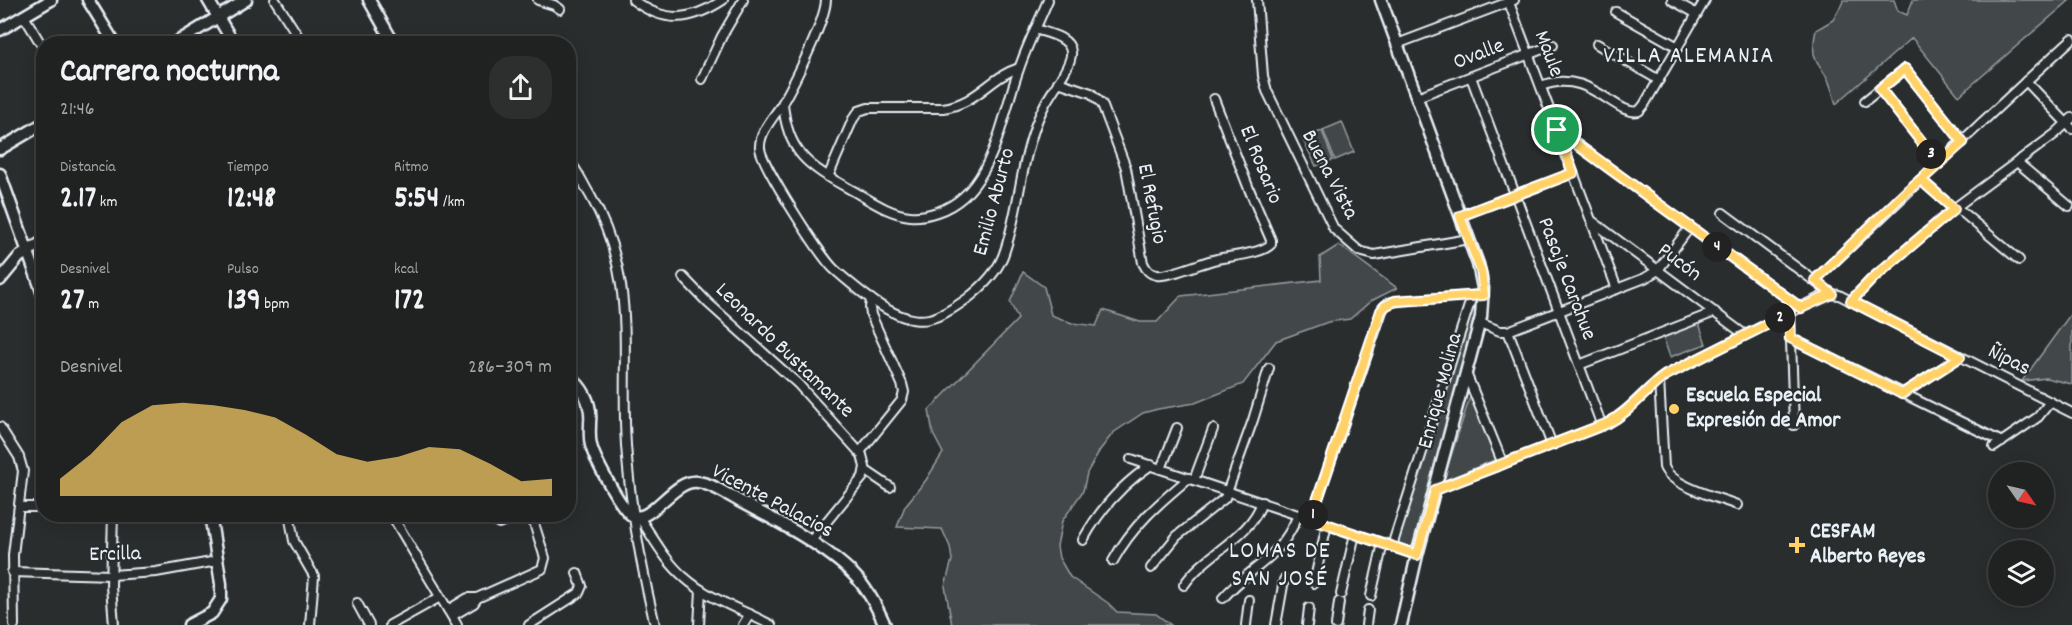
<!DOCTYPE html>
<html lang="es">
<meta charset="utf-8">
<style>
body{margin:0;font-family:Dekko,sans-serif;background:#2d2f2f;color:#f1f3f6;height:100vh;display:flex;flex-direction:column;font-size:22px;white-space:nowrap}
*{box-sizing:border-box;margin:0}
p{font-size:20px;color:#a2a4a5}
.icon{flex:none;width:33px;height:33px;fill:none;stroke:currentColor;stroke-width:2;stroke-linecap:round;stroke-linejoin:round}
.map{position:relative;flex:1;overflow:hidden}
.drawer{position:absolute;left:36px;top:36px;width:540px;height:486px;display:flex;flex-direction:column;background:#202222;border-radius:24px;box-shadow:0 3px 15px #0003,0 0 0 2px #3d3f40}
.drawer>*{flex:none}
.needle{width:39px;rotate:124deg}
.fabs{position:absolute;left:1988px;top:462px;display:grid;gap:12px}
.fabs a{display:grid;place-items:center;width:66px;height:66px;border-radius:50%;background:#202222;box-shadow:0 3px 15px #0003,0 0 0 2px #3d3f40;font-size:30px}
.pin{position:absolute;display:grid;place-items:center;width:51px;height:51px;color:#fff;margin:-26px;border:3px solid #fff;border-radius:50%;box-shadow:0 2px 6px #0007}
.km{position:absolute;width:30px;height:30px;margin:-15px;border-radius:50%;background:#222;color:#fff;font-size:16px;line-height:30px;text-align:center}
.round{display:grid;place-items:center;flex:none;width:63px;height:63px;border-radius:24px;background:#2d2f2f}
.head{display:flex;align-items:center;justify-content:space-between;height:102px;padding:0 24px}
h1{font-size:33px;font-weight:800;line-height:45px}
.stats{display:grid;grid-template-columns:repeat(3,1fr);gap:9px;height:102px;padding:6px 24px}
.stats div{display:grid;align-content:center}
.stats b{font-size:30px;font-weight:800}
.stats small{font-size:16px;font-weight:400}
.stats p{font-size:16px}
.chart{height:168px;padding:12px 24px}
.chart p{display:flex;justify-content:space-between}
.chart svg{width:100%;height:108px;margin-top:6px;fill:#ffd166;opacity:.7}
.map>svg:first-child{display:block}
.green{fill:#424648;stroke:#959ca0;stroke-width:1.5}
.lines{fill:none;stroke-linecap:round;stroke-linejoin:round}
.street-casing{stroke:#e8f1f8;stroke-width:12}
.secondary-casing{stroke:#e8f1f8;stroke-width:15}
.street{stroke:#2a2d2e;stroke-width:8}
.secondary{stroke:#2a2d2e;stroke-width:10}
.route-casing{stroke:#fff;stroke-width:12}
.route{stroke:#ffd166;stroke-width:8}
.poi-dot{fill:#ffd166;stroke:#2a2d2e;stroke-width:2}
.labels{text-anchor:middle;dominant-baseline:central;stroke-width:4.5;stroke-linejoin:round;paint-order:stroke}
.street-label{font-size:22px;fill:#e8f1f8;stroke:#2a2d2e}
.poi-label{font-size:22px;font-weight:bold;fill:#e8f1f8;stroke:#2a2d2e;text-anchor:start}
.neighbourhood-label{font-size:24px;letter-spacing:1.5px;fill:#e8f1f8;stroke:#2a2d2e}
</style>
<div class="map">
<svg width="2072" height="625" viewBox="0 0 2072 625">
<rect width="100%" height="100%" fill="#2a2d2e"/>
<filter id="ink" filterUnits="userSpaceOnUse"><feTurbulence type="fractalNoise" baseFrequency=".0167" numOctaves="2"/><feDisplacementMap in="SourceGraphic" scale="12" xChannelSelector="R" yChannelSelector="G"/><feConvolveMatrix kernelMatrix="1 2 1 2 8 2 1 2 1" color-interpolation-filters="sRGB"/></filter>
<g filter="url(#ink)">
<g class="green">
<path d="M1844 0H1894L1898 11 1907 15 1913 0H2070L1959 96 1912 38 1836 104C1833 95 1831 84 1826 76 1813 57 1811 53 1816 30L1833 20Z"/>
<path d="M1342 122 1354 152 1335 160 1323 130Z"/>
<path d="M1322 131 1333 160 1316 166 1302 138Z"/>
<path d="M1339 245 1397 288 1371 301 1350 319 1328 322 1276 341 1243 384 1195 403 1158 409 1143 413 1113 433 1100 450 1087 473 1083 491 1062 521 1057 546 1059 558 1070 577 1108 603 1117 612 1156 614 1171 625H952L945 586 952 560 950 547 942 529 897 527 905 506 926 480 943 453 933 434 929 410 1018 319 1010 302 1023 272 1044 287 1051 315 1072 323 1096 326 1103 310 1140 322H1157L1181 296 1321 280 1320 257Z"/>
<path d="M1473 301 1479 303V308L1414 544 1409 548 1399 545 1396 540Z"/>
<path d="M2072 312V384L2046 378 2022 381Z"/>
<path d="M1699 323 1706 344 1670 357 1663 337Z"/>
<path d="M1471 394 1497 459 1443 481Z"/>
</g>
<g class="lines">
<defs>
<g id="street">
<path d="M275 0 303 44"/>
<path d="M538 0 554 5 560 9"/>
<path d="M633 0C665 24 691 21 723 0"/>
<path d="M826 0C825 22 794 83 782 104 774 117 759 132 760 148 761 164 822 259 835 270 857 289 898 326 929 319 943 316 957 306 968 298 982 287 996 274 1003 256 1018 217 1019 174 1033 133 1036 123 1040 114 1045 104 1051 92 1073 64 1071 52 1070 37 1047 33 1035 29"/>
<path d="M1257 0 1263 76 1267 91 1334 229 1359 251 1374 255 1469 239"/>
<path d="M1508 0 1617 289"/>
<path d="M1672 0 1697 14"/>
<path d="M1616 12 1678 47"/>
<path d="M24 16 44 49"/>
<path d="M1397 44 1514 0"/>
<path d="M1597 44 1659 80"/>
<path d="M1471 77 1602 426"/>
<path d="M702 79 722 36 743 0"/>
<path d="M2026 81 2072 129"/>
<path d="M1058 82 1091 93 1102 104 1126 168 1143 263C1146 269 1149 274 1157 275 1169 277 1202 262 1217 259 1230 256 1263 254 1271 244V240L1249 189 1214 99"/>
<path d="M1541 86C1590 67 1615 117 1639 111L1644 105 1705 0"/>
<path d="M1880 89 1939 164"/>
<path d="M1417 97 1553 45"/>
<path d="M1865 101 1905 69 1963 142"/>
<path d="M783 103C787 152 808 166 848 188 867 198 888 214 910 216 919 217 928 215 937 212 993 194 1001 119 1018 72 1026 47 1038 24 1048 0"/>
<path d="M1558 131 1801 308"/>
<path d="M568 160C578 170 583 184 590 195 639 280 620 354 626 445 630 505 641 566 655 625"/>
<path d="M2017 162 2069 206"/>
<path d="M828 177 853 119 859 111 868 108H943C978 103 990 77 1019 68"/>
<path d="M1921 180 1954 209"/>
<path d="M1956 207 2019 260"/>
<path d="M1723 213 1832 294 1839 295 2072 413"/>
<path d="M1460 216 1573 173"/>
<path d="M1592 221 1745 335"/>
<path d="M683 277 708 303 798 384 862 455 865 467 863 477 810 542"/>
<path d="M1815 280C1901 199 1985 118 2072 39"/>
<path d="M1851 301 1873 278 1956 207 2055 134 2072 118"/>
<path d="M1790 313 1794 425"/>
<path d="M1480 323 1500 331H1508L1645 278 1658 270 1690 227"/>
<path d="M1508 331 1552 445"/>
<path d="M1790 338 2002 442"/>
<path d="M1579 365 1715 312"/>
<path d="M1466 373 1503 464"/>
<path d="M1659 380 1664 467C1671 486 1719 498 1737 505"/>
<path d="M1902 394 1960 357"/>
<path d="M0 427 19 457 23 471 13 555 14 625"/>
<path d="M1994 447 2038 417 2050 402"/>
<path d="M860 452 902 400 904 392 902 384 871 315 870 308 871 299"/>
<path d="M1131 459 1417 555"/>
<path d="M1161 469 1177 428"/>
<path d="M865 470 890 487"/>
<path d="M1194 480 1213 429"/>
<path d="M1435 490 1608 423C1631 411 1645 389 1666 375L1823 296 1832 294"/>
<path d="M19 507H44"/>
<path d="M113 514 111 586 114 625"/>
<path d="M289 514 294 541 314 576 310 625"/>
<path d="M391 514 457 625"/>
<path d="M493 514 495 521 499 523 523 514"/>
<path d="M639 517C653 537 665 561 684 577 708 599 743 610 771 625"/>
<path d="M1311 519 1383 308 1388 303 1398 301 1484 295"/>
<path d="M1083 540C1100 509 1121 485 1151 465"/>
<path d="M1392 546 1472 296"/>
<path d="M1113 561C1132 526 1159 503 1189 478"/>
<path d="M1151 568 1177 536 1225 498 1253 420 1269 368"/>
<path d="M12 572 111 575 156 572 217 561"/>
<path d="M1314 583 1327 524"/>
<path d="M1184 585C1205 553 1250 538 1262 502"/>
<path d="M1341 594 1355 534"/>
<path d="M1371 596 1383 543"/>
<path d="M1223 598C1252 565 1280 560 1298 515"/>
<path d="M357 603 369 625"/>
<path d="M448 610 468 598H477L542 569 545 558 531 514"/>
<path d="M452 616 474 603 477 598"/>
<path d="M390 625 440 597"/>
<path d="M529 625 579 593 582 586 577 573"/>
<path d="M699 625 701 590"/>
<path d="M743 625 750 614"/>
<path d="M1246 625 1249 600"/>
<path d="M1276 625 1284 580"/>
<path d="M1307 625 1309 608"/>
<path d="M1336 625 1339 602"/>
<path d="M1366 625 1368 610"/>
</g>
<g id="secondary">
<path d="M88 0 115 44"/>
<path d="M208 0 234 44"/>
<path d="M369 0 394 44"/>
<path d="M1381 0 1478 264 1483 288 1481 317 1417 555 1401 625"/>
<path d="M0 30 51 0"/>
<path d="M174 44 246 0"/>
<path d="M0 149 44 123"/>
<path d="M0 174 44 297"/>
<path d="M0 280 19 257 44 241"/>
<path d="M568 375C583 387 592 403 590 423 590 430 589 437 591 445 594 459 618 502 629 513 648 531 672 478 698 482 712 484 727 494 739 501 775 520 826 546 854 575 868 589 877 607 885 625"/>
<path d="M189 625 212 613 221 599V584L210 514"/>
</g>
</defs>
<use href="#street" class="street-casing"/>
<use href="#secondary" class="secondary-casing"/>
<use href="#street" class="street"/>
<use href="#secondary" class="secondary"/>
</g>
</g>
<g class="lines" filter="url(#ink)">
<defs>
<path id="route" d="M1557 130 1573 173 1460 216 1481 271 1484 295 1395 301 1385 306 1381 311 1311 519 1417 555 1435 490 1608 423C1631 411 1645 390 1666 375L1790 313V338L1902 394 1960 357 1851 301 1873 278 1954 209 1921 180 1939 164 1880 89 1905 69 1963 142C1945 158 1927 175 1908 190L1815 280 1832 294 1801 308 1557 130"/>
</defs>
<use href="#route" class="route-casing"/>
<use href="#route" class="route"/>
</g>
<g class="poi-dot">
<circle cx="1674" cy="409" r="6"/>
<path d="M1794 536h6v6h6v6h-6v6h-6v-6h-6v-6h6z"/>
</g>
<g class="labels">
<g class="street-label">
<text transform="translate(1548 54) rotate(69)">Maule</text>
<text transform="translate(1479 55) rotate(-21)">Ovalle</text>
<text transform="translate(1260 165) rotate(68)">El Rosario</text>
<text transform="translate(1329 175) rotate(62)">Buena Vista</text>
<text transform="translate(995 202) rotate(-75)">Emilio Aburto</text>
<text transform="translate(1151 204) rotate(79)">El Refugio</text>
<text transform="translate(1679 263) rotate(37)">Pucón</text>
<text transform="translate(1566 279) rotate(69)">Pasaje Carahue</text>
<text transform="translate(784 351) rotate(44)">Leonardo Bustamante</text>
<text transform="translate(2009 361) rotate(27)">Ñipas</text>
<text transform="translate(1441 391) rotate(-75)">Enrique Molina</text>
<text transform="translate(772 502) rotate(28)">Vicente Palacios</text>
<text transform="translate(115 555) rotate(-1)">Ercilla</text>
</g>
<g class="poi-label">
<text x="1686" y="396">Escuela Especial<tspan x="1686" dy="25">Expresión de Amor</tspan></text>
<text x="1810" y="532">CESFAM<tspan x="1810" dy="25">Alberto Reyes</tspan></text>
</g>
<g class="neighbourhood-label">
<text x="1689" y="57">VILLA ALEMANIA</text>
<text x="1280" y="552">LOMAS DE<tspan x="1280" dy="28">SAN JOSÉ</tspan></text>
</g>
</g>
</svg>
<div class="fabs">
<a><svg class="needle" viewBox="-14 -14 28 28"><path d="M0-13l5 13h-10z" fill="#e53935"/><path d="M0 13l5-13h-10z" fill="#a2a4a5"/></svg></a>
<a><svg class="icon" aria-label="layers" viewBox="0 0 24 24"><path d="M12 4l9 5-9 5-9-5zM3 14l9 5 9-5"/></svg></a>
</div>
<div class="pin" style="left:1557px;top:130px;background:#1e9e55"><svg class="icon" aria-label="arrive" viewBox="0 0 24 24"><path d="M6 21V4h12l-3 4 3 4H6"/></svg></div>
<b class="km" style="left:1313px;top:515px">1</b>
<b class="km" style="left:1780px;top:318px">2</b>
<b class="km" style="left:1931px;top:154px">3</b>
<b class="km" style="left:1717px;top:247px">4</b>
<section class="drawer">
<div class="head"><div><h1>Carrera nocturna</h1><p>21:46</p></div><a class="round"><svg class="icon" aria-label="share" viewBox="0 0 24 24"><path d="M12 15V3M7 8l5-5 5 5M5 13v7h14v-7"/></svg></a></div>
<div class="stats">
<div><p>Distancia</p><b>2.17<small> km</small></b></div>
<div><p>Tiempo</p><b>12:48</b></div>
<div><p>Ritmo</p><b>5:54<small> /km</small></b></div>
</div>
<div class="stats">
<div><p>Desnivel</p><b>27<small> m</small></b></div>
<div><p>Pulso</p><b>139<small> bpm</small></b></div>
<div><p>kcal</p><b>172</b></div>
</div>
<div class="chart"><p><span>Desnivel</span>286–309 m</p>
<svg viewBox="0 0 160 44" preserveAspectRatio="none"><path d="M0 44V37L10 27L20 14L30 7L40 6L50 7L60 9L70 12L80 19L90 27L100 30L110 28L120 24L130 25L140 31L150 38L160 37V44z"/></svg>
</div>
</section>
</div>
